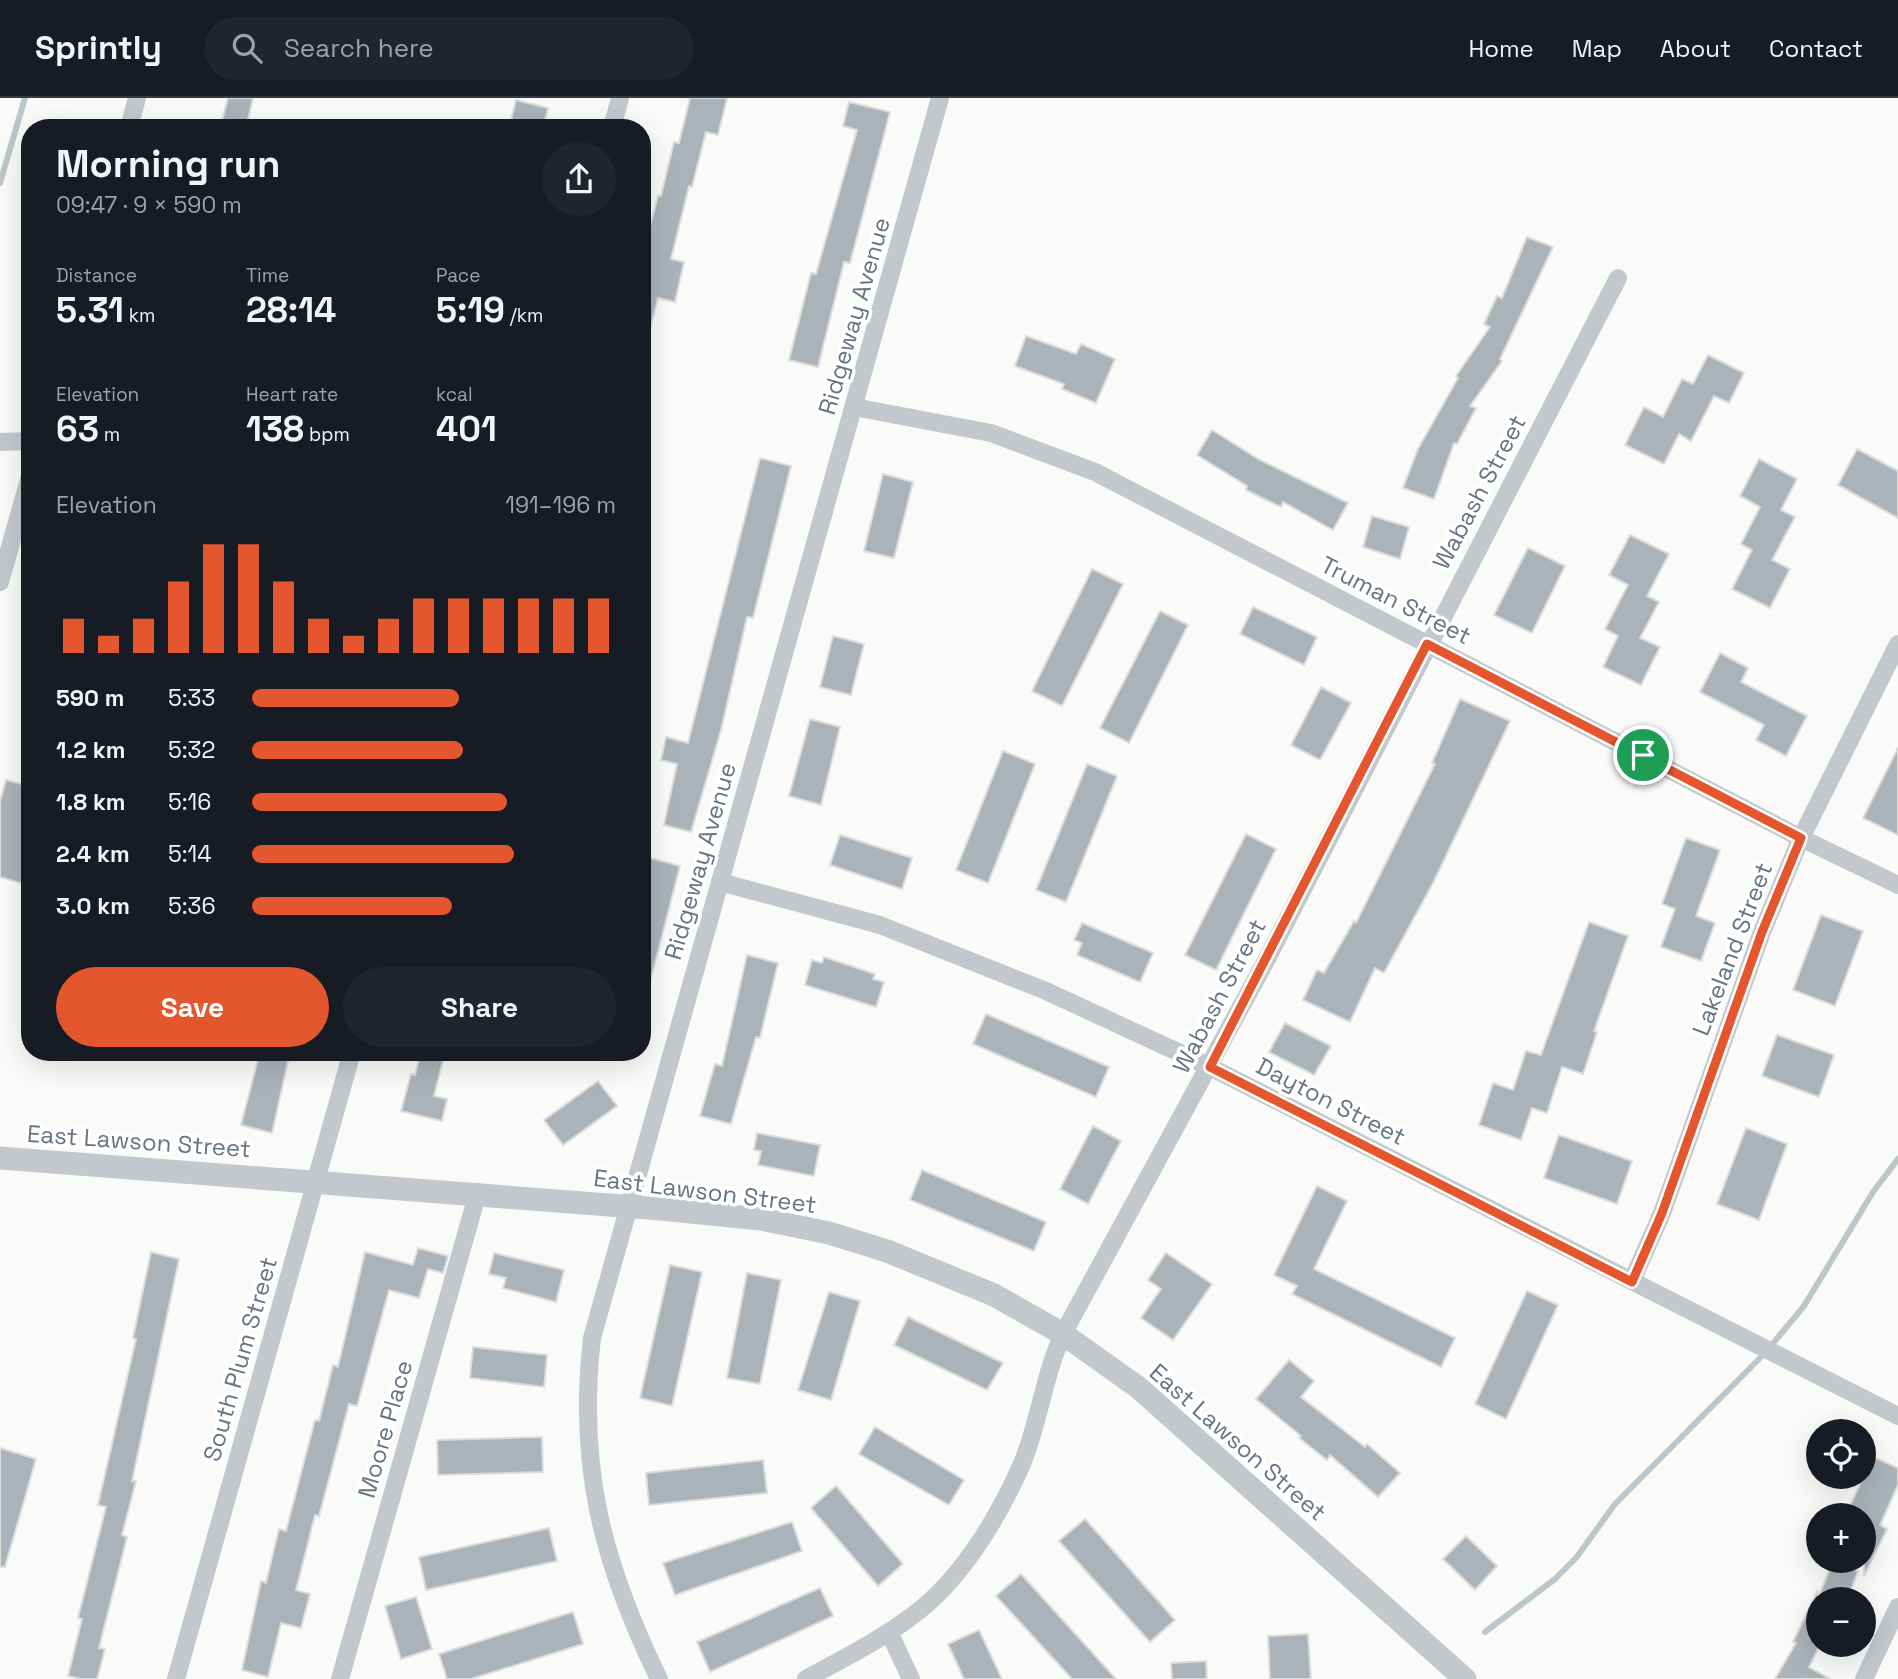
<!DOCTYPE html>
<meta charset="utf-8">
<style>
body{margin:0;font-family:"Space Grotesk",sans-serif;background:#20242c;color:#f1f3f6;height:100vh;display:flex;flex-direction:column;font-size:26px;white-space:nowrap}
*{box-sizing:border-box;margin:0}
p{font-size:23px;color:#9ea1a6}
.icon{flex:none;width:38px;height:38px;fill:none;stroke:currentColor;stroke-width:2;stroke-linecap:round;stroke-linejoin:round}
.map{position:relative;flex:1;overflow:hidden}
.drawer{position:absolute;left:21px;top:21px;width:630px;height:942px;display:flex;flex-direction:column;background:#171b24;border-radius:28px;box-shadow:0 7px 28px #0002}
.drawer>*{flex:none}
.buttons{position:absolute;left:1806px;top:1321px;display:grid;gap:14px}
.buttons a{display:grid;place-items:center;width:70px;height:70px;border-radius:50%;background:#171b24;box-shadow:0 7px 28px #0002;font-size:35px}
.pin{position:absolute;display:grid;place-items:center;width:60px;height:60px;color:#fff;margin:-30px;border:4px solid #fff;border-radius:50%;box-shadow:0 2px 7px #0007}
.round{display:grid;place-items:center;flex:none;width:74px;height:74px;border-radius:37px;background:#20242c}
.head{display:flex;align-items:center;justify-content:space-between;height:119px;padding:0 35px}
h1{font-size:38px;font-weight:800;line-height:52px}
.figures{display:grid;grid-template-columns:repeat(3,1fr);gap:10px;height:119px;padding:7px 35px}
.figures div{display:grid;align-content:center}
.figures b{font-size:35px;font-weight:800}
.figures small{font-size:19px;font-weight:400}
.figures p{font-size:19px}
.chart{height:196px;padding:14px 35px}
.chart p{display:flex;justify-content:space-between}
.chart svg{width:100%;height:126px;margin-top:7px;stroke:#e4572e;stroke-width:6}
.button{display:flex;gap:14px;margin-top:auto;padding:14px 35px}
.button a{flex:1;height:80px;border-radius:42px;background:#e4572e;color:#fff;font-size:28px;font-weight:800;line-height:80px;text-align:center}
.button a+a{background:#20242c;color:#f1f3f6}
ul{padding:0 35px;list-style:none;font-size:23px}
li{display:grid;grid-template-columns:112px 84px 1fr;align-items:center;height:52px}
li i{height:18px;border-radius:9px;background:#e4572e}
header{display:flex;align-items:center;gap:42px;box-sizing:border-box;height:98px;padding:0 35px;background:#171b24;border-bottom:2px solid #363941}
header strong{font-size:33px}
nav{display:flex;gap:38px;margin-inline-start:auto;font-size:24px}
.search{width:490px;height:63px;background:#20242c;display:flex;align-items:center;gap:18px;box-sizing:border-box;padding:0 24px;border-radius:38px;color:#9ea1a6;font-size:26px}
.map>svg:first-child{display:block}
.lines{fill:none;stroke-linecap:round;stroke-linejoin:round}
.stream{stroke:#bbc7cb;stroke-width:6}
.building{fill:#aab3b9;stroke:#dcdcda;stroke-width:2}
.minor{stroke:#c3c8cc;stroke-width:18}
.tertiary{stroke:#c3c8cc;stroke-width:23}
.route-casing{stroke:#fff;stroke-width:14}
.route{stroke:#e4572e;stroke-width:9}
.labels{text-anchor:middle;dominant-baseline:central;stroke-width:7;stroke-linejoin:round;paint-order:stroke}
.street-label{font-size:24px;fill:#657683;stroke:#fff}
</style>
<header>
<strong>Sprintly</strong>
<div class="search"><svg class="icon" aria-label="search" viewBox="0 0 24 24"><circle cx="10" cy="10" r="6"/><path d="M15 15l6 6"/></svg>Search here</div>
<nav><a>Home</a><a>Map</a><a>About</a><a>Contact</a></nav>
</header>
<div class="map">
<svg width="1898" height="1581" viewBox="0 0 1898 1581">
<rect width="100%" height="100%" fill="#fafaf8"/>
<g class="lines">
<g class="stream">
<path d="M0 85 25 0"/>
<path d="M1485 1534 1555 1481 1576 1460 1615 1406 1765 1255 1804 1208 1873 1094 1898 1061"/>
</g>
</g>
<g class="building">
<path d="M228 0H253L246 30H220Z"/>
<path d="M690 0H727L718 37 706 34 692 89 689 88 671 161 684 164 675 204 658 200 648 239 642 238V159L658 98H661L674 44 679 45Z"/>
<path d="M516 2 548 10 543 30H509Z"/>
<path d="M849 4 890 14 850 165 844 164 818 269 789 262 811 175 816 176 857 32 843 28Z"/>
<path d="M1527 139 1553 149 1500 261 1502 263 1470 308 1476 310 1457 346 1454 345 1434 401 1403 390 1418 351 1458 280 1456 278 1490 229 1484 226 1497 198 1502 200Z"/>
<path d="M1026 238 1076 256 1081 246 1115 261 1096 305 1062 291 1064 286 1015 268Z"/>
<path d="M1708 257 1744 275 1729 305 1714 298 1691 343 1679 336 1664 366 1625 347 1644 309 1663 319 1682 281 1693 286Z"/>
<path d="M1212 332 1260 362 1348 405 1333 432 1283 404 1281 409 1246 392 1247 388 1197 357Z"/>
<path d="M1857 351 1898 373V420L1838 387Z"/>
<path d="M760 360 791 368 753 520 747 519 721 632 691 734 664 727 677 666 661 662 666 639 688 645Z"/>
<path d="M1759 361 1797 381 1781 412 1795 419 1772 462 1790 471 1770 510 1732 491 1752 452 1741 446 1760 409 1740 398Z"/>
<path d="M883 376 913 384 894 460 864 453Z"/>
<path d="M1372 418 1409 429 1400 461 1363 449Z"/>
<path d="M1630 437 1669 456 1647 498 1659 504 1640 540 1660 549 1641 587 1603 569 1618 538 1605 531 1628 487 1609 477Z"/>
<path d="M1528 450 1565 468 1532 535 1494 517Z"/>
<path d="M1092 471 1123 486 1062 608 1032 593Z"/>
<path d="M1253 509 1317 539 1304 567 1240 536Z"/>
<path d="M1160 513 1188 527 1129 645 1100 630Z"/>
<path d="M833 538 864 546 851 597 820 589Z"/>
<path d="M1720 555 1748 570 1741 584 1807 618 1786 658 1756 642 1764 627 1700 594Z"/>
<path d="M1321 589 1351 605 1320 662 1291 647Z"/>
<path d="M1460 601 1510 623 1434 783 1384 875 1375 870 1350 924 1303 902 1317 872 1324 875 1354 823 1356 825 1435 666 1432 665Z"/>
<path d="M810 621 840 629 821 707 789 698Z"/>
<path d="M1898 650V737L1863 720Z"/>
<path d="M1003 653 1035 666 988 785 956 772Z"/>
<path d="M1087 666 1117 678 1066 804 1036 792Z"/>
<path d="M6 682 30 688V788L0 779V704Z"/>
<path d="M1246 736 1276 751 1216 872 1185 857Z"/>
<path d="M840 737 912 760 902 791 830 767Z"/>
<path d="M1686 740 1720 752 1696 818 1715 825 1701 863 1661 849 1675 811 1662 806Z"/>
<path d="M650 760 680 768 648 892H642V789Z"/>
<path d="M1821 817 1863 833 1835 908 1793 892Z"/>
<path d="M1589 824 1628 838 1594 933 1597 934 1583 976 1562 969 1547 1015 1532 1010 1521 1042 1479 1027 1493 985 1513 992 1526 953 1541 957Z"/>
<path d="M1082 825 1153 855 1140 884 1077 857 1082 845 1074 842Z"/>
<path d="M747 857 778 865 760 940 756 939 731 1026 700 1018 715 966 722 968Z"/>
<path d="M824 859 875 876 873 881 884 884 876 909 805 887 812 862 822 865Z"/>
<path d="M986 916 1109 969 1096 999 973 946Z"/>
<path d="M1285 925 1331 948 1314 977 1269 954Z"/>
<path d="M1777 937 1834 957 1819 999 1762 978Z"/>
<path d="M260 954H290L272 1035 241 1027Z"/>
<path d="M421 954H445L434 998 447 1001 442 1023 401 1013 411 976 415 977Z"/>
<path d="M598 983 617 1008 563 1047 544 1022Z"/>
<path d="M1093 1028 1121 1043 1088 1106 1060 1091Z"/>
<path d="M1746 1030 1787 1046 1759 1122 1717 1106Z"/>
<path d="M757 1035 820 1047 814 1078 758 1067 761 1053 754 1052Z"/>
<path d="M1559 1037 1632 1063 1617 1106 1544 1080Z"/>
<path d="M922 1072 1046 1124 1034 1153 910 1102Z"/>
<path d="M1317 1088 1347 1103 1314 1171 1455 1240 1441 1269 1292 1196 1297 1188 1274 1177Z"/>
<path d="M418 1150 448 1158 443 1175 428 1171 419 1200 389 1192 357 1308 349 1306 319 1418 315 1417 296 1492 310 1496 301 1530 281 1525 268 1579 242 1572 261 1483 266 1485 279 1431 286 1433 315 1322 319 1323 333 1267 338 1269 365 1154 413 1167Z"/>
<path d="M151 1154 179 1161 132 1383H136L122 1437 127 1439 99 1550 105 1551 97 1581H81L68 1578 82 1521 78 1520 106 1409 98 1407 136 1241 133 1240Z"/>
<path d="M494 1155 564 1172 556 1204 503 1190 506 1180 489 1176Z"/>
<path d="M1166 1155 1212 1186 1173 1242 1141 1220 1161 1191 1148 1182Z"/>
<path d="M670 1167 702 1174 672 1308 640 1300Z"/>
<path d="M747 1175 781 1182 760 1286 727 1280Z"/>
<path d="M1527 1193 1558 1207 1506 1321 1475 1306Z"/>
<path d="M829 1194 860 1203 831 1302 798 1292Z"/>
<path d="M908 1219 1003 1265 987 1292 894 1247Z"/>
<path d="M473 1249 547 1257 544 1289 470 1280Z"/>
<path d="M1289 1262 1314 1283 1301 1299 1365 1349 1367 1346 1400 1375 1378 1399 1330 1357 1327 1362 1299 1340 1301 1338 1256 1301Z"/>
<path d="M875 1329 964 1382 949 1407 859 1356Z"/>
<path d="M542 1339 543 1374 438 1377 437 1342Z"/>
<path d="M0 1350 36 1361 5 1469H0Z"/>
<path d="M1873 1359 1898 1370V1387L1880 1427 1887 1431 1864 1478V1418H1845Z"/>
<path d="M763 1362 767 1395 649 1407 646 1375Z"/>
<path d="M836 1388 903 1466 878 1488 811 1410Z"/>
<path d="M1085 1421 1175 1522 1150 1544 1059 1443Z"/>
<path d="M792 1424 802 1453 675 1497 663 1465Z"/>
<path d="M549 1430 557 1463 426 1492 419 1459Z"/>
<path d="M1466 1438 1497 1468 1475 1492 1443 1461Z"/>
<path d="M1833 1463 1858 1473 1847 1502H1818V1551L1809 1569 1830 1581H1775L1796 1545 1793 1544 1818 1492V1500Z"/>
<path d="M1021 1476 1116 1581H1072L996 1498Z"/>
<path d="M820 1490 833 1518 710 1574 697 1544Z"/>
<path d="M416 1499 432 1551 401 1561 385 1508Z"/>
<path d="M573 1514 583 1546 471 1581H447L439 1556Z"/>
<path d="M979 1532 1002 1581H964L948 1546Z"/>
<path d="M1308 1536 1311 1581H1270L1268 1538Z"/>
<path d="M1206 1563 1207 1581H1172L1171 1565Z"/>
</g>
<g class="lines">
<g class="minor">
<path d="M129 30 137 0"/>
<path d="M612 30 620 0"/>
<path d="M854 309 991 335 1095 374 1801 740 1898 787"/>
<path d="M0 344 30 343"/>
<path d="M0 484 30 378"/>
<path d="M720 784 880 827 1046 893 1210 969 1898 1318"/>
<path d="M1632 1183 1662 1115 1762 834 1801 740 1898 546"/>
<path d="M889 1534 911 1581"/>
<path d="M176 1581 352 954"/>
<path d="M340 1581 478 1094"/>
<path d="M659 1581C603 1466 577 1369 592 1240L940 0"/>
<path d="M806 1581C842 1561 879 1543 912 1518 960 1483 997 1422 1021 1368 1039 1327 1043 1279 1063 1236L1268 859 1618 180"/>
<path d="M1864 1581 1898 1509"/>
</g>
<path class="tertiary" d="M0 1060 661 1111 761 1121 829 1135 887 1153 994 1197 1063 1236 1139 1290 1465 1581"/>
</g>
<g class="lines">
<defs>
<path id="route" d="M1427 546 1801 740 1762 834 1662 1115 1632 1184 1210 969Z"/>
</defs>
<use href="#route" class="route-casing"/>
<use href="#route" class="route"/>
</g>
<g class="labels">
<g class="street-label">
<text transform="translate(854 218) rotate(-74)">Ridgeway Avenue</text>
<text transform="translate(1479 394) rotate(-62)">Wabash Street</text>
<text transform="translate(1396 502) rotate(27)">Truman Street</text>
<text transform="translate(700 763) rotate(-74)">Ridgeway Avenue</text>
<text transform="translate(1732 851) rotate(-69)">Lakeland Street</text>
<text transform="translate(1219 898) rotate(-62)">Wabash Street</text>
<text transform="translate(1331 1003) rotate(27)">Dayton Street</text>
<text transform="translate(139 1043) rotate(4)">East Lawson Street</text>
<text transform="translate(705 1093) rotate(7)">East Lawson Street</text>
<text transform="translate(240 1261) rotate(-74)">South Plum Street</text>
<text transform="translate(385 1331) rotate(-74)">Moore Place</text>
<text transform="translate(1238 1344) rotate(41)">East Lawson Street</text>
</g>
</g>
</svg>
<div class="buttons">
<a><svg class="icon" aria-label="locate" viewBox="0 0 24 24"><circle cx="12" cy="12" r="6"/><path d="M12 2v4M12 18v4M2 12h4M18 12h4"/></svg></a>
<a>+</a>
<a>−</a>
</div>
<div class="pin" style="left:1643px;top:657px;background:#1e9e55"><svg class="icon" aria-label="arrive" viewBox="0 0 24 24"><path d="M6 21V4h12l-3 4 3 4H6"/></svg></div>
<section class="drawer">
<div class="head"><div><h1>Morning run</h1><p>09:47 · 9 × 590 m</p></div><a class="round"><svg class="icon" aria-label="share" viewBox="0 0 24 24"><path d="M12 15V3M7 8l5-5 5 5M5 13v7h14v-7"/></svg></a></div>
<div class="figures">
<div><p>Distance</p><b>5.31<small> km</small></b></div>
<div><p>Time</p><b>28:14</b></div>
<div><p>Pace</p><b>5:19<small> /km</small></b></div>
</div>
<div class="figures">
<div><p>Elevation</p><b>63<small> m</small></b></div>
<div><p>Heart rate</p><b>138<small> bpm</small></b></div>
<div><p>kcal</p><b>401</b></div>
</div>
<div class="chart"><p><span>Elevation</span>191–196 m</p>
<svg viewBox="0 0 160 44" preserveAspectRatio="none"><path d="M5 44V32M15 44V38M25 44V32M35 44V19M45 44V6M55 44V6M65 44V19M75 44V32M85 44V38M95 44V32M105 44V25M115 44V25M125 44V25M135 44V25M145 44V25M155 44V25"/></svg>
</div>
<ul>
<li><b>590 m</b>5:33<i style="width:57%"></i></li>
<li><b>1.2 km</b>5:32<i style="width:58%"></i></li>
<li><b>1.8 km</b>5:16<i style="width:70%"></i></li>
<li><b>2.4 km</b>5:14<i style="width:72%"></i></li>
<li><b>3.0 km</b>5:36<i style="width:55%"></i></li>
</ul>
<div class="button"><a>Save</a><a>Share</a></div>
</section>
</div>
